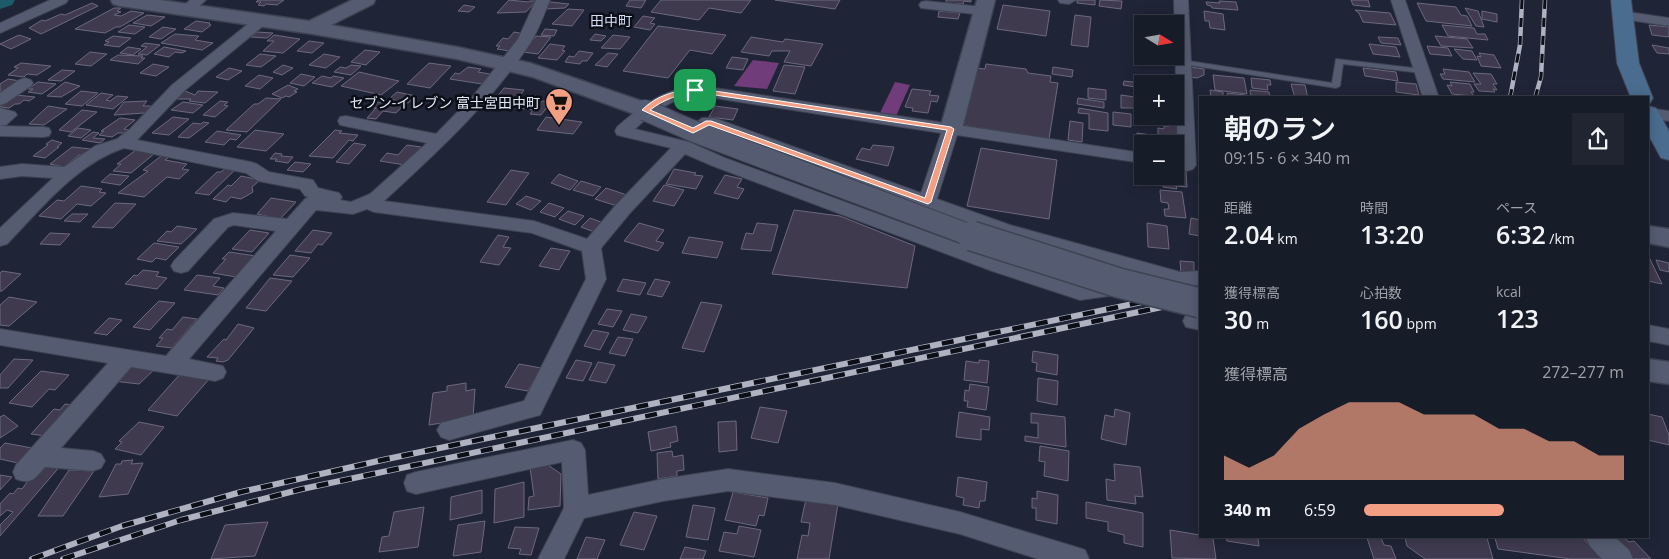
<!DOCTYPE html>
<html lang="ja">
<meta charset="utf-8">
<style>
body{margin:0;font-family:"Open Sans","Noto Sans JP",sans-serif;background:#202531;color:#f1f3f6;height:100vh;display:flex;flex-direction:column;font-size:19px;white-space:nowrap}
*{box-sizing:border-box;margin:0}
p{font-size:16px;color:#9ea1a8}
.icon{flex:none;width:28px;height:28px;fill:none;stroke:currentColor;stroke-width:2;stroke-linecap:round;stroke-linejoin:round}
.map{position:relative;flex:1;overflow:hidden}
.panel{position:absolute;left:1199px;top:96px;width:450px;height:442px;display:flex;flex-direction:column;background:#171c29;border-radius:0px;box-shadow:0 2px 12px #0003,0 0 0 1px #363a46}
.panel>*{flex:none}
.needle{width:32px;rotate:101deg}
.buttons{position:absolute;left:1134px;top:15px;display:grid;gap:10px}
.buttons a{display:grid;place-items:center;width:50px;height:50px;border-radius:0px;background:#171c29;box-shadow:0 2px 12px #0003,0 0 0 1px #363a46;font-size:25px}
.pin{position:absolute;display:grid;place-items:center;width:42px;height:42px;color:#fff;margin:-21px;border-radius:10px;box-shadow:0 2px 8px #0006}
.round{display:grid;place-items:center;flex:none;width:52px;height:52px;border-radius:0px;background:#202531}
.headline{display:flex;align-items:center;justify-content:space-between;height:85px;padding:0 25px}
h1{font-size:28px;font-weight:600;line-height:38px}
.metrics{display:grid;grid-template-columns:repeat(3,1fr);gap:8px;height:85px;padding:5px 25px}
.metrics div{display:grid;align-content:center}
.metrics b{font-size:25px;font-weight:600}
.metrics small{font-size:14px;font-weight:400}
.metrics p{font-size:14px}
.chart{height:140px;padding:10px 25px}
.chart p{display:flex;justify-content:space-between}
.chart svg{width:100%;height:90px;margin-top:5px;fill:#f39f83;opacity:.7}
ul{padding:0 25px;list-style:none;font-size:16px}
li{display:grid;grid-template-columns:80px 60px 1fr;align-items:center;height:38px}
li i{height:12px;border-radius:6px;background:#f39f83}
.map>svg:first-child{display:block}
.forest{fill:#703c79}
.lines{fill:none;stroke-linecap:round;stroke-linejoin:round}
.river{fill:#1c5b6a;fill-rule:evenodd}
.building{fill:#3f3a4e;stroke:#6d687e}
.service-casing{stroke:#3e4352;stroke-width:2}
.minor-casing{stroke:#3e4352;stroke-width:2}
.tertiary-casing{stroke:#3e4352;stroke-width:3}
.secondary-casing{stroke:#3e4352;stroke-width:2}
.service{fill:#555c71;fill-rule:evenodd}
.minor{fill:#555c71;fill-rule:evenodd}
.tertiary{fill:#555c71;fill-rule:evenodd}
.secondary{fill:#4a6c8e;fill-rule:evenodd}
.rail-far1-casing{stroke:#aeb2c1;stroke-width:4.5}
.rail-casing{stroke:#aeb2c1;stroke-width:6}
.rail-far1{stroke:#0c0f17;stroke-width:3;stroke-dasharray:9;stroke-linecap:butt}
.rail{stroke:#0c0f17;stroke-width:4.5;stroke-dasharray:12;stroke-linecap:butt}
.tertiary-bridge-far1-casing{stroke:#3e4352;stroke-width:23;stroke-linecap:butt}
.tertiary-bridge-casing{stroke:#3e4352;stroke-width:32;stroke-linecap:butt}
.tertiary-bridge-far1{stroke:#555c71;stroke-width:21}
.tertiary-bridge{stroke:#555c71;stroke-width:29}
.route{fill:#f39f83;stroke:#fff;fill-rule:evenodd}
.labels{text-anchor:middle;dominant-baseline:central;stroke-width:5;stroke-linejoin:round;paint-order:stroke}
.far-quarter-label{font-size:14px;fill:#d5def7;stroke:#0c0f17}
.poi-label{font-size:14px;fill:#e6eaf7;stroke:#0c0f17;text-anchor:end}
</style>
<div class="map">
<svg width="1669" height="559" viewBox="0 0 1669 559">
<rect width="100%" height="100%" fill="#1f2537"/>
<g class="forest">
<path d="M753 60 779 63 767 89 734 86Z"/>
<path d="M895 82 910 85 896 116 879 115Z"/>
</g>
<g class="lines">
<path class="river" d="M0 0H15L12 5 0 9Z"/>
</g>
<g class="building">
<path d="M258 0H284L277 5 266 4 264 6 258 5 261 2H256Z"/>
<path d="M509 0 528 2 530 1H536L526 12 497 13Z"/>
<path d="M630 0H646L641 8 626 6Z"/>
<path d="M661 0H751L741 13 709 8 699 20 651 12Z"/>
<path d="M775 0H840L835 9Z"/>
<path d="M946 0H971V2L964 1 963 4 946 3Z"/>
<path d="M1077 0H1095V5L1077 3Z"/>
<path d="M1100 0 1122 1 1121 9 1099 6Z"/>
<path d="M1351 0H1368L1370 7 1353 5Z"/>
<path d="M1219 1 1236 2 1238 10 1212 8 1211 6 1207 5 1206 2 1220 3Z"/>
<path d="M550 2 569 4 565 8 545 9Z"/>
<path d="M92 3 98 6 41 34 29 28 42 20 45 21 61 14 65 15Z"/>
<path d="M1417 3 1456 7 1461 15 1467 16 1472 26 1426 21Z"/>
<path d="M464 5 475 7 469 12 458 11Z"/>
<path d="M1003 5 1050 11 1046 36 997 29Z"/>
<path d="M114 8H121L117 11 121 12 114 15 121 16 131 11 144 13 120 27H116L105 33 75 29Z"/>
<path d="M1465 8 1478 11 1484 27 1476 26Z"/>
<path d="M568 9 584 10 572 26 552 24Z"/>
<path d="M1355 10 1390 13 1396 25 1363 22 1359 13Z"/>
<path d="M939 11 960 13 958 19 938 17Z"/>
<path d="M1204 11 1223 14 1225 30 1210 28 1209 21H1205Z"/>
<path d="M1482 11 1497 14V22L1482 19Z"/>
<path d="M147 15 165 17 151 26 133 23Z"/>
<path d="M1075 15 1091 17 1088 47 1071 45Z"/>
<path d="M643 16 655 18 650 23 655 24 650 30 634 27Z"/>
<path d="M196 21 210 23 209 24 211 25 202 32 184 29Z"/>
<path d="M129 25 145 27 135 34 118 32Z"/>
<path d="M1442 25 1474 28 1477 34H1485L1488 40 1448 36Z"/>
<path d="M1649 25 1669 27V37L1652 35Z"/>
<path d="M658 26 726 35 712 54 690 50 668 78 623 71Z"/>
<path d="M163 27 176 29 161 39 149 37Z"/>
<path d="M545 29 557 30 554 36 541 35Z"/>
<path d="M257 32 273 33 267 38 251 37Z"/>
<path d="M514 32 525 34 510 51 497 49 500 46H496L503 38 508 39Z"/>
<path d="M175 34 199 36 195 40 213 43 202 50 161 43Z"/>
<path d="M595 34 606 36 601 41 590 40Z"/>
<path d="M19 35 31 39 11 49 0 44Z"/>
<path d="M274 35 300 39 283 53 263 51 274 41H267Z"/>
<path d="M613 35 630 37 620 49 601 48Z"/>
<path d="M113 36 131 38 119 47 104 45 109 42 105 41Z"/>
<path d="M536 36 551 37 538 54 523 52Z"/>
<path d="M1435 36 1467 39 1473 48 1441 46Z"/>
<path d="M751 37 783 42 785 39 823 44 811 66 784 62 790 51H772L769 56 741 52Z"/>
<path d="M1378 37 1398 38 1401 45 1381 43Z"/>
<path d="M309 41 324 43 312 53 297 51Z"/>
<path d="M145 43 160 45 147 55 138 54 147 47 141 46Z"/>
<path d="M550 44 565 46 562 50 565 51 557 60 538 58Z"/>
<path d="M1369 44 1396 47 1400 57 1373 54Z"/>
<path d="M1652 45 1669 48V54L1657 53Z"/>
<path d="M1427 46 1448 48 1452 56 1430 54Z"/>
<path d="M128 47 141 49 133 55 120 53Z"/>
<path d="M164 47 186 51 182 53 175 52 169 57 154 54Z"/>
<path d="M1454 49 1472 51 1477 60 1463 59Z"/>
<path d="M365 50 380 52 366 65 351 62Z"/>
<path d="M579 51 593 53 587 61H582L580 64 565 62 569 56 574 57Z"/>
<path d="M90 52 107 54 91 66 75 64Z"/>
<path d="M608 53 618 54 607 67 595 65Z"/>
<path d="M1479 53 1494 55 1501 68 1481 66 1477 56 1481 57Z"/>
<path d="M260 54 276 56 261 67 246 65Z"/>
<path d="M324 54 340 57 326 68 309 65Z"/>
<path d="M118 55 143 56 141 58H145L138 64 110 60Z"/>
<path d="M732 57 748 59 743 70 726 68Z"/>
<path d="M21 63 51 66 37 75 27 74 24 77 8 75 18 68 14 67Z"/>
<path d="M429 63 451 66 430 88 407 84Z"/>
<path d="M153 64 169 67 156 76 140 73Z"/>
<path d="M986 64 1026 69 1028 73 1051 76 1050 82 1058 83 1049 139 961 125 976 68 985 69Z"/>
<path d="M283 65 293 68 282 75 273 72Z"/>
<path d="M351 65 361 66 351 75 334 72 340 67 346 68Z"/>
<path d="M784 65 805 67 795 94 773 91Z"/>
<path d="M468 67 481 69 478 72 490 74 482 84 450 79 455 73 459 74Z"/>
<path d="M1053 67 1073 70 1072 77 1052 74Z"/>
<path d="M1190 67 1204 69V75L1197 78 1190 77Z"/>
<path d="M229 68 242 71 228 80 216 77Z"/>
<path d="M1363 68 1396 72 1398 81 1365 76Z"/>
<path d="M1443 69 1469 72 1475 82 1443 79 1440 74H1445Z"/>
<path d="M62 70 75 71 61 81 48 80Z"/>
<path d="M359 72 399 81 381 95 341 86Z"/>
<path d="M1473 73 1491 74 1497 84H1493L1497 90 1493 89 1495 92 1479 91 1474 84H1481Z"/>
<path d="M301 74 315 77 304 86 290 83Z"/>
<path d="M259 75 273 78 260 89 245 86Z"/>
<path d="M1213 75 1244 78 1247 94 1215 90Z"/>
<path d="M322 76 331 78 333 76 344 78 332 87 312 83Z"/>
<path d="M1251 78 1270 80 1271 85H1267L1268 90 1252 88Z"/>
<path d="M8 79 20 81 0 94V84Z"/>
<path d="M1134 80 1156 84H1142V88L1123 85 1124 81 1133 82Z"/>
<path d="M38 82 56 84 42 94 28 92 33 89H28Z"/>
<path d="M65 82 80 86 61 97 47 96Z"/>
<path d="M1396 82 1416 84 1419 95 1396 92Z"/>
<path d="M1450 82 1470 84 1474 92H1471L1474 96 1452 94 1447 85 1452 86Z"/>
<path d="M1291 84 1305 85 1308 98H1295Z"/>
<path d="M288 85 298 89 294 91 297 92 289 97 286 96 282 98 272 94Z"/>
<path d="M504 88 524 90 513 105 493 102Z"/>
<path d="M1088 88 1106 90V100L1088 98Z"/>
<path d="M912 89 931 91 929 95 939 96 937 102 931 101 928 113 912 111 913 108 905 107Z"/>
<path d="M1210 90 1223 92V98H1211Z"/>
<path d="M1250 90 1269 92 1270 98 1251 97Z"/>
<path d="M81 91 98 93 82 106 65 104Z"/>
<path d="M185 91 195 95 198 91 218 92 205 103 189 101 191 99H177Z"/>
<path d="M397 92 416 96 408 103 389 99Z"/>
<path d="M101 93 113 95 106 100 110 101 117 96 128 97 113 109 86 105Z"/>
<path d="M1227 93 1245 95V98H1228Z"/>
<path d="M16 95 35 97 29 101 24 100 19 104H15L9 108 0 107Z"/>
<path d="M529 95 536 96 533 100 551 102 541 115 530 114 533 110 519 108Z"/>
<path d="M1121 95 1142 98V108H1121Z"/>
<path d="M266 98 281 99 247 132 226 130 254 104H258Z"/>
<path d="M1078 98 1104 102V108L1077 104Z"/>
<path d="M147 101 143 106H151L145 113 114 115 124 102Z"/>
<path d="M220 101 228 102 224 105 228 106 215 117 203 115Z"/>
<path d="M183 102 203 105 193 113 171 110Z"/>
<path d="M377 102 403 106 396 113 383 111 376 119 367 118 376 108H372Z"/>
<path d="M48 106 67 109 44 125 29 124Z"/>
<path d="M715 106 738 109 733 120 709 117Z"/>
<path d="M1079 108 1108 113V131L1089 129V114L1078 113Z"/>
<path d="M82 110 97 112 71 132 59 130Z"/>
<path d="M1113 112 1131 114V127L1113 125Z"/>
<path d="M173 117 189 119 169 135 152 133Z"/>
<path d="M546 117 582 122 573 134 537 130Z"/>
<path d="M120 118 135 120 124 129 129 130 124 133H118L112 137 99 135 104 131H101Z"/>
<path d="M1070 121 1083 123 1082 142 1068 140Z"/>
<path d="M203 122 209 123 189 138 178 137 193 123 201 124Z"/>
<path d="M1169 123 1179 125V138L1158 135V128L1164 129V126H1169Z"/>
<path d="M78 128 91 130 81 138 68 136Z"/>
<path d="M255 130 284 134 266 151 237 147Z"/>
<path d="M335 130 342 131 339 133 358 135 353 141 349 140 333 158 309 156Z"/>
<path d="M217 131 241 135 236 140 230 139 224 145 205 142Z"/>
<path d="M93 132 99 133 93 138 105 139 100 143 82 140Z"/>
<path d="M1137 133 1158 136V144H1142V151L1137 150Z"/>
<path d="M1162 139 1178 141 1180 157 1175 156V144H1163Z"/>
<path d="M52 140 62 143 57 147H59L45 158 33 156 48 145 46 144Z"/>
<path d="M354 143 366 145 349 164 336 162Z"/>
<path d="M407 145 421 147 405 165 380 161 387 153 398 155Z"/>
<path d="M873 145 894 147 888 166 856 159 862 148 870 150Z"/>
<path d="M72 147 91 149 83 155H79L64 167 50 164Z"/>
<path d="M981 148 1057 160 1049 219 967 206Z"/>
<path d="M136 150 155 153 131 173 113 171 121 164H117Z"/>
<path d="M275 153 282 154 281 156 293 157 288 163 275 161 277 159H270Z"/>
<path d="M161 156 169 157 165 160 187 164 182 169 189 170 179 179 167 177 144 197 118 193 148 171 143 170Z"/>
<path d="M295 162 311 164 303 172 287 170Z"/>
<path d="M227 167 237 168 209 195 195 193 217 172H221Z"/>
<path d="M674 169 696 173 694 175 703 176 696 189 666 184Z"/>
<path d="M511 170 529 173 506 205 487 202Z"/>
<path d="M1175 170 1186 171 1187 187 1176 186 1177 189 1163 187 1162 176H1175Z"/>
<path d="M110 174 129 176 120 185 101 182Z"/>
<path d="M559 174 578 181 570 190 551 183Z"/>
<path d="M725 175 742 179 737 187 744 189 738 199 714 193Z"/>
<path d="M241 176 260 180 252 187 253 192 241 199 231 197 226 202 213 199 228 185 231 186Z"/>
<path d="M581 181 601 187 593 196 573 190Z"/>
<path d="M664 185 684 190 674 206 653 201Z"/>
<path d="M81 186 102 189 99 192 106 193 91 206 77 204 61 219 39 216 57 200 64 201Z"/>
<path d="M606 188 627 195 617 206 595 199Z"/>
<path d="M1160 190 1182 192 1186 218 1165 216 1164 209H1169L1168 203 1161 202Z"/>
<path d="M526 196 541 201 531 210 516 204Z"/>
<path d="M271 198 296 202 280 219 257 214Z"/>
<path d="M115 203 136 204 113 228 92 227Z"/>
<path d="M549 203 564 208 555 217 540 212Z"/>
<path d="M794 210 840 216 915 246 907 288 772 274Z"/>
<path d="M568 211 584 216 575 225 559 219Z"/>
<path d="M72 214H88L80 222 64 221Z"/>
<path d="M590 218 606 224 597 233 581 227Z"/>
<path d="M1191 218 1200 220V236L1189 234Z"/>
<path d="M639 223 664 230 656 241 664 243 658 251 624 241Z"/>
<path d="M757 223 778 225 771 251 741 249 746 233 753 234Z"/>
<path d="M1147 223 1167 226 1169 249 1148 247Z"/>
<path d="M177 226 197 229 181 244 157 241 167 231 171 232Z"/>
<path d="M250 230 269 233 252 252 232 249Z"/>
<path d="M313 230 332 233 322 245 318 244 311 253 295 251Z"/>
<path d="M50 233 70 234 60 245 40 244Z"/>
<path d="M498 235 509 237 503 247 511 248 499 265 480 262Z"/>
<path d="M689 237 723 242 717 258 682 253Z"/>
<path d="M154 243 179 247 166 260 156 258 152 262 137 259Z"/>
<path d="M551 248 570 251 559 270 539 266Z"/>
<path d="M229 252 256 256 236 277 213 273 226 259H222Z"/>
<path d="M290 255 310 258 293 277 273 275Z"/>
<path d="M1648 255 1662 284 1648 281Z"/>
<path d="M1656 260 1669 263V272L1660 270Z"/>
<path d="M1180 261 1194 262V275L1181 273Z"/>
<path d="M143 270 159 272 156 276 167 278 157 289 125 284 134 275 137 276Z"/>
<path d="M2 271 21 274 2 291H0V273Z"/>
<path d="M197 275 220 278 213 286 224 288 218 295 184 290Z"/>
<path d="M270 278 292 281 266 311 246 308Z"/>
<path d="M623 279 646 283 640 295 617 291Z"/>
<path d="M655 279 670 282 662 297 647 294Z"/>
<path d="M9 297 37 302 9 326 0 325V305Z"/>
<path d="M159 301 175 303 150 330 133 327Z"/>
<path d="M701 302 722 305 704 352 682 348Z"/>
<path d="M607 309 622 311 613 327 598 324Z"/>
<path d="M631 314 647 317 638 333 623 330Z"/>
<path d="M183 317 197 319 172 348 156 346 163 338H159L167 329 172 330Z"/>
<path d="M109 318 122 320 107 335 94 333Z"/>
<path d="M238 324 254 328 228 360 223 362 216 361 218 358 207 357 224 339 226 340Z"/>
<path d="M593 330 609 333 600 350 584 346Z"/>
<path d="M618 337 633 339 625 356 609 353Z"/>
<path d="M1033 351 1058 355 1057 375 1036 371 1037 363 1032 362Z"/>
<path d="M14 359 33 360 8 388H0V375Z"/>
<path d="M576 360 592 363 583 381 566 378Z"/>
<path d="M979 360 989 361 987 383 964 380 966 361 979 363Z"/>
<path d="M598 362 615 365 606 383 589 380Z"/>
<path d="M132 363 157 367 139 384 113 381Z"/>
<path d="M519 364 541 368 528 391 505 387Z"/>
<path d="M41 371 69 375 55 390 49 389 32 407 9 403Z"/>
<path d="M181 373 210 378 177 416 148 410Z"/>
<path d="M1038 378 1058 381 1057 405 1037 401Z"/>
<path d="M466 383V391L475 389 473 418 429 425 433 393 447 391V386Z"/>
<path d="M970 384 989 387 986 410 967 407 968 401H964L965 390 969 391Z"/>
<path d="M65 404 74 405 46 436 31 434 54 409 60 410Z"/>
<path d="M760 407 787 411 778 443 751 438Z"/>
<path d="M1115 409 1130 413 1126 445 1101 439 1105 415 1114 417Z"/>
<path d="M959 412 990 417 989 430 981 429V440L956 437Z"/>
<path d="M1031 413 1065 417 1066 447 1025 441V436L1038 438V423H1031Z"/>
<path d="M1648 414 1662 417 1669 435V445L1648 440Z"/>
<path d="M4 415 18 426 0 438V417Z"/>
<path d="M736 421 737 450 719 452 718 422Z"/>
<path d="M139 422 164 427 141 455 115 449 122 442 119 441Z"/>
<path d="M676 426 678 441 670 443 671 447 651 451 648 432Z"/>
<path d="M5 443 32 448 18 463 0 459V448Z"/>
<path d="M1040 446 1069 451 1068 481 1044 476 1045 462 1039 461Z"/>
<path d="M672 451 673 457 683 455 684 470 677 471V476L658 479 657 453Z"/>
<path d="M133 460 131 464 143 463 128 494 99 497 116 464H121L122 461Z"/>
<path d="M47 463 62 464 0 536V525L13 512 7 510 0 516V504L10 493 13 494 18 488 22 489 30 478Z"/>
<path d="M1114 464 1140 467 1143 497 1135 496 1136 504 1107 500 1106 479 1115 481Z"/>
<path d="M548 465 561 474 560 506 528 510 529 497 534 496 530 467Z"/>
<path d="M69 470 94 471 63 516H38Z"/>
<path d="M0 475 12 477 0 490Z"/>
<path d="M958 477 987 482 985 501H980L979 508 963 505 964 498 956 496Z"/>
<path d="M524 482V517L494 523 495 489Z"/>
<path d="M482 490V513L450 520 451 497Z"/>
<path d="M1037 491 1058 495 1057 524 1036 520V508H1032V498L1037 499Z"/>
<path d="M733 492 768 498 764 516 759 515 756 526 725 520Z"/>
<path d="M806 499 838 504 829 559H797L802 535 808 536 810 523 801 522Z"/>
<path d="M1086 502 1143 513V547L1124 543V535L1108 531V522L1086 518Z"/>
<path d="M693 505 715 508 708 540 686 537Z"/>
<path d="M424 507 418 547 379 552 382 537 389 536 394 512Z"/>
<path d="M634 512 657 516 644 550 620 545Z"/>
<path d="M485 521 481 552 453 556 458 525Z"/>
<path d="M268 522 255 556 211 559 225 525Z"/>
<path d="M739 526 761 530 754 557 719 551 724 532 737 534Z"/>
<path d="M515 527 539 528 531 555 519 554 521 549 508 548Z"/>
<path d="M1170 530 1200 535V538H1213L1216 559 1172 558Z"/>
<path d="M586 537 605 540 597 559H577Z"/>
<path d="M1226 538H1258L1259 546 1227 541Z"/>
<path d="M1367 538H1381L1384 545 1391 546 1396 559H1374Z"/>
<path d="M1405 538H1487L1493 559H1425L1407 546Z"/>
<path d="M1495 538H1583L1602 559H1571L1498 549Z"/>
<path d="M1609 538H1624L1629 542 1634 541 1651 559H1629Z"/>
<path d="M685 547 706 551 703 559H680Z"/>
</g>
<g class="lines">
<defs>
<path id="service" d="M1336 59 1422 69 1426 71 1422 73 1343 64 1340 86 1336 88 1182 64 1178 62 1182 60 1332 83Z"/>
<g id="minor">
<path d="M50 0H68L66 3 0 33V23Z"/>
<path d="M190 0H206L192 12H182L180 9Z"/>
<path d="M536 0H550C544 14 539 29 531 42 491 103 437 152 384 201L534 221 587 239 616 205 671 148 617 135 615 131 617 127C643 104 660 92 695 85L1142 153V163L957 135 937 199 1010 225 1180 272 1200 271V285L1180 286 1080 300 992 271 713 166 685 154 630 213 601 248 606 279 540 415 449 440 441 437 437 430 441 423 524 401 586 279 582 251 532 233 374 212 367 209 353 214 316 210 189 359 223 366 226 372 223 378 215 381 131 367 61 448 93 451 101 454 105 461 101 468 93 471 45 467C35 478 32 485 16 479L13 472 16 465 108 363 0 345V329L166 356 276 231 234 225 228 227 188 271 181 273 174 271 171 266 174 261 214 219 233 213 287 219 305 199 309 197 305 196 300 189 258 181 246 173 124 148C76 164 41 209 7 244L0 246V228L53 178 22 176 0 179V167L22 164 64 167 95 146 117 139 130 129 172 85 258 16H268L270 19 268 22 184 91 137 140 251 162 257 164 269 172 313 180 318 188 339 193 342 197 340 200 351 202 370 194 427 143 340 125 338 121 340 117 346 116 436 134 473 96 518 39ZM695 95 941 133 921 193 714 118H702L685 131 687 135H699L709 128 997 235 1146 277 1080 286 1006 261 725 158 689 142 635 129C653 112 670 100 695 95Z"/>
<path d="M1058 0H1076L1069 4 1060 3Z"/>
<path d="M1174 0H1188L1196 165 1193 169 1187 171 1181 169 1178 165Z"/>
<path d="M1391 0H1405L1439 98H1423Z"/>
<path d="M926 1 983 7 988 8 990 11 988 14 983 15 921 8 919 5 921 2Z"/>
<path d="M1621 11 1669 18V26L1616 18 1614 15 1616 12Z"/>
<path d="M25 78 31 80 33 83 31 86 6 103 0 105V93L19 80Z"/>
<path d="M0 108 15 112 17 115 6 125 0 126 43 127 49 128 51 132 49 136 43 137 0 136Z"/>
<path d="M1648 108 1669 111V121L1648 118Z"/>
<path d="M1193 313 1200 314V330L1186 327 1183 321 1186 315Z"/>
<path d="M1648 325 1669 329V345L1648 341Z"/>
<path d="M573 440 581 443 585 450 588 495 663 479 728 469 835 483 960 512 1076 547 1085 550 1089 559H1038L960 534 835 505 728 491 663 501 584 518 564 559H538L564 508 562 462 416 494 407 491 404 483 407 475 416 472Z"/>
<path d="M1586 538H1616L1629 550 1633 559H1602L1590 546Z"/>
</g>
<g id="tertiary">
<path d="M111 0H160L309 21 352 0H375L373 4 331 25 457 47 530 63 653 105 656 110 653 115 645 116 637 115 533 77 457 59 313 34 120 6 113 4Z"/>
<path d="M977 0H995L962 129 959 134 951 136 943 134 940 129Z"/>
<path d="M1648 226 1669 229V247L1648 243Z"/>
<path d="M1648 359 1669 362V384L1648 381Z"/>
</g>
<g id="secondary">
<path d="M1611 0H1631L1639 63 1653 98 1650 103H1648V98H1631L1617 63Z"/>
<path d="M1648 106 1656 108 1669 131V160L1661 158 1648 134Z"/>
</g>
</defs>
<use href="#service" class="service-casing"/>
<use href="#minor" class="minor-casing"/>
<use href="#tertiary" class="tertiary-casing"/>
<use href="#secondary" class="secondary-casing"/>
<use href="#service" class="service"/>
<use href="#minor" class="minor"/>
<use href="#tertiary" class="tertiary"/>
<use href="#secondary" class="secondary"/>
<defs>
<g id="rail-far1">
<path d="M1510 98 1520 45 1522 0"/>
<path d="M1535 98 1541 77 1545 0"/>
</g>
<g id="rail">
<path d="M32 559 122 526 241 492 387 459 1200 290"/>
<path d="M63 559 181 520 302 489 1200 299"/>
</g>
</defs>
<use href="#rail-far1" class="rail-far1-casing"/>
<use href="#rail" class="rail-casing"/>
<use href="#rail-far1" class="rail-far1"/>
<use href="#rail" class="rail"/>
<defs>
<path id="tertiary-bridge-far1" d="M645 110 693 131 975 237"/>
<path id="tertiary-bridge" d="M972 236 1119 283 1200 303"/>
</defs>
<use href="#tertiary-bridge-far1" class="tertiary-bridge-far1-casing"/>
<use href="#tertiary-bridge" class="tertiary-bridge-casing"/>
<use href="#tertiary-bridge-far1" class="tertiary-bridge-far1"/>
<use href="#tertiary-bridge" class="tertiary-bridge"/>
</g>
<path class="route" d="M695 88 951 127 954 129 931 202 928 204 709 125 693 133 642 110C657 95 675 91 695 88ZM695 92 947 130 925 198 711 121H706L693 128 650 110C664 99 678 95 695 92Z"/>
<defs>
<symbol id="supermarket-pin" viewBox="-11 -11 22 30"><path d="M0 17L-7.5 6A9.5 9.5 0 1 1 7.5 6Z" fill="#f39f83" stroke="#0c0f17"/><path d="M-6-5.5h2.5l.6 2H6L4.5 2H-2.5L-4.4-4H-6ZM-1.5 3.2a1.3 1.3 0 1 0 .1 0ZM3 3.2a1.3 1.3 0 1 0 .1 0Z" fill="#111"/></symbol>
</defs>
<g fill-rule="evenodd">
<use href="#supermarket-pin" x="543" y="86" width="32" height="43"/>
</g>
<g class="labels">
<g class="far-quarter-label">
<text x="611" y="20">田中町</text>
</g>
<g class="poi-label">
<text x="540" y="102">セブン-イレブン 富士宮田中町</text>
</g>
</g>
</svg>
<div class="buttons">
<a><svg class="needle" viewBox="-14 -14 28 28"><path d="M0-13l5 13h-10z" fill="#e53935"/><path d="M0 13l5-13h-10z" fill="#9ea1a8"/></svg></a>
<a>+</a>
<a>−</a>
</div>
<div class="pin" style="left:695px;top:90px;background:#1e9e55"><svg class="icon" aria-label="arrive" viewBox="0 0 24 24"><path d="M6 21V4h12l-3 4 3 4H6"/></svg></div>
<section class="panel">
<div class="headline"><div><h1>朝のラン</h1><p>09:15 · 6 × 340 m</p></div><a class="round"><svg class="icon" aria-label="share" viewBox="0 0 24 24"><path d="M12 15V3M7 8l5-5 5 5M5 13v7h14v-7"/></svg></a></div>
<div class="metrics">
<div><p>距離</p><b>2.04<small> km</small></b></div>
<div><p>時間</p><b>13:20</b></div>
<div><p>ペース</p><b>6:32<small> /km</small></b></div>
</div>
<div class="metrics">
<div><p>獲得標高</p><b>30<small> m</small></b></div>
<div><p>心拍数</p><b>160<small> bpm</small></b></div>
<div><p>kcal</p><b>123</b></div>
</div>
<div class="chart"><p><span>獲得標高</span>272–277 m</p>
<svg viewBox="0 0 160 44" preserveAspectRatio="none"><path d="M0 44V32L10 38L20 32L30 19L40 12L50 6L60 6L70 6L80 12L90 12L100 12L110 19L120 19L130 25L140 25L150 32L160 32V44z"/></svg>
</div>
<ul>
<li><b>340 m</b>6:59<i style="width:54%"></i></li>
</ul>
</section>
</div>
